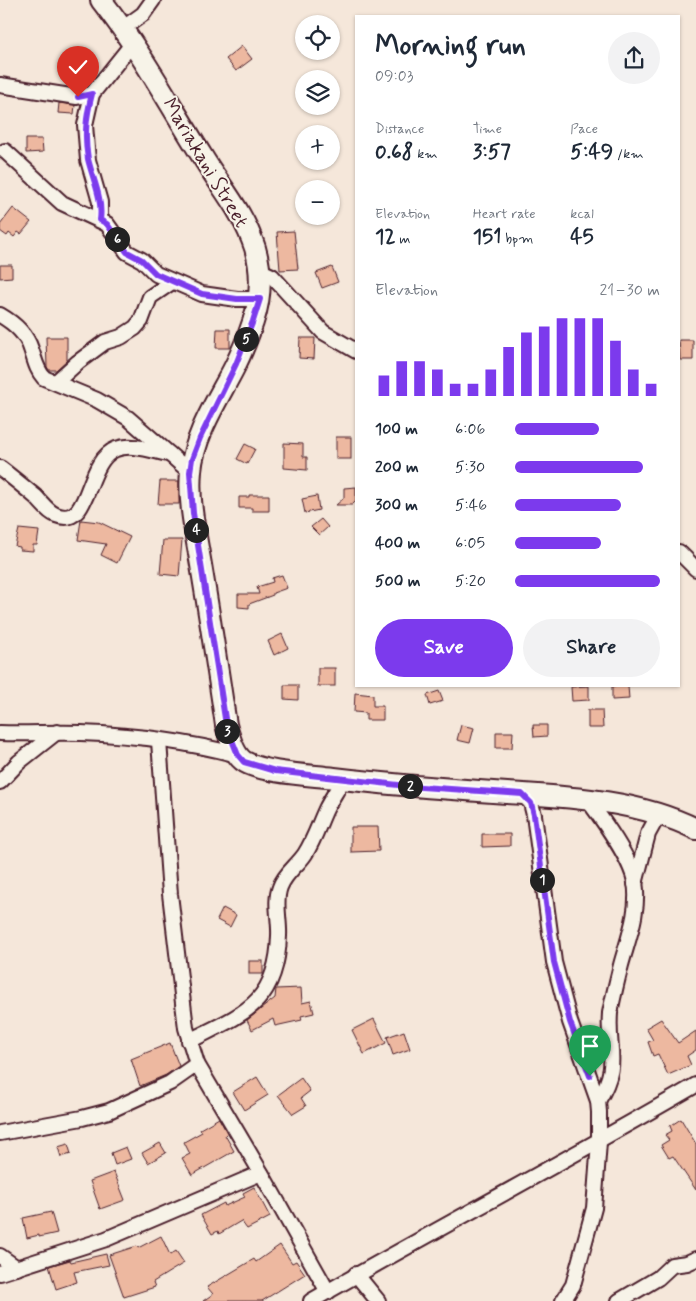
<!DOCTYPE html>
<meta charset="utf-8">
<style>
body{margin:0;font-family:Mynerve,sans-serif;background:#f2f2f3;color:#1f2937;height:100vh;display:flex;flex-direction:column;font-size:19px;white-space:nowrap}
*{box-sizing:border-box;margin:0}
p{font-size:16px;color:#747a83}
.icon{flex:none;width:28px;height:28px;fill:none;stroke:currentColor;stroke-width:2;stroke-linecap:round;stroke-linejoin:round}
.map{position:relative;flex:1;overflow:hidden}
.panel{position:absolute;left:355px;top:15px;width:325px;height:672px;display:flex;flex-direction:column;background:#fff;border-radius:0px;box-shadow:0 1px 4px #0004}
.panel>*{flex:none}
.controls{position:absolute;left:295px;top:15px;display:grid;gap:10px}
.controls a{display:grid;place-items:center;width:45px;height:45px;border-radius:50%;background:#fff;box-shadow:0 1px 4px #0004;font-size:25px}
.pin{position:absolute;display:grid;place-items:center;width:42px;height:42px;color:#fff;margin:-51px -21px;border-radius:50% 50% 50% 0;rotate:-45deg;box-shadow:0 0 5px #0007}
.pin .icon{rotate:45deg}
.km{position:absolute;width:25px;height:25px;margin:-12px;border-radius:50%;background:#222;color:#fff;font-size:14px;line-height:25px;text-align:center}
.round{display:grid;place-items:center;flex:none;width:52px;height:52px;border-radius:26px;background:#f2f2f3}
.overview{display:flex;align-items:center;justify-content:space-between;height:85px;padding:0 20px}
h1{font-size:28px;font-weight:700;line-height:38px}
.figures{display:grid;grid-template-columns:repeat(3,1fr);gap:8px;height:85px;padding:5px 20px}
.figures div{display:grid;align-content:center}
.figures b{font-size:21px;font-weight:700}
.figures small{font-size:14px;font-weight:400}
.figures p{font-size:14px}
.chart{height:140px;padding:10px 20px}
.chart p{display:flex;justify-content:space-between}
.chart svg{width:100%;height:90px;margin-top:5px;stroke:#7c3aed;stroke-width:6}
.primary-button{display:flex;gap:10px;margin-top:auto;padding:10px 20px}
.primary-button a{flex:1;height:58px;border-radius:30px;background:#7c3aed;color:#fff;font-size:20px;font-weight:700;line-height:58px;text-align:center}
.primary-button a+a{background:#f2f2f3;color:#1f2937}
ul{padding:0 20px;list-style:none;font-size:16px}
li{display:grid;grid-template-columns:80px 60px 1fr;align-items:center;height:38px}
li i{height:12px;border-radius:6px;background:#7c3aed}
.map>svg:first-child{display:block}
.building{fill:#edb8a0;stroke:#4a1f2b}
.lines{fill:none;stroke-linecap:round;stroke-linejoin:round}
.street-casing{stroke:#4a1f2b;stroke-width:18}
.secondary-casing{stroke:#4a1f2b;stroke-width:24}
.street{stroke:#f7f3e8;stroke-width:14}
.secondary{stroke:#f7f3e8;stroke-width:20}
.route-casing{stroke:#fff;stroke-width:10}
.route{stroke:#7c3aed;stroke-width:6}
.labels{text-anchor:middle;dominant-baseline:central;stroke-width:4;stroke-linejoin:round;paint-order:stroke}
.street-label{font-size:20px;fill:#4a1f2b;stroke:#f7f3e8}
</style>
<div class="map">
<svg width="696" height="1301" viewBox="0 0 696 1301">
<rect width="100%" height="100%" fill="#f5e7da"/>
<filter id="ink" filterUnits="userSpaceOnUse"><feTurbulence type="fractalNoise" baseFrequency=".02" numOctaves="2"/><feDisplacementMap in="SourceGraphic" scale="10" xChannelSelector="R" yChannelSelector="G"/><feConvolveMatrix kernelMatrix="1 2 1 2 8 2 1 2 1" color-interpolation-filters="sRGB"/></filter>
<g filter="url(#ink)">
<g class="building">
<path d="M242 46 252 59 236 71 226 59Z"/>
<path d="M59 103 75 105 74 114 58 113Z"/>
<path d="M26 139H42L43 152 26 153Z"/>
<path d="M13 208 31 222 21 234 18 232 14 237 9 233 7 236 0 231V225Z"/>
<path d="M294 231 298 269 280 270 277 232Z"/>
<path d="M0 265H12V277L0 278Z"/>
<path d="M332 267 338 282 322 288 316 273Z"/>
<path d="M217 329H230V348H216Z"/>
<path d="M46 337H67V360L56 370H49L47 367Z"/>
<path d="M300 338H315L314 359 299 358Z"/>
<path d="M679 340H693V360H680Z"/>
<rect x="336" y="437" width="15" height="22"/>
<path d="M284 443 303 444V457H307V470L284 468Z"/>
<path d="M245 444 255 449 247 464 237 459Z"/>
<path d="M160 481H179V504H158Z"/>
<path d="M356 487V501L352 505H336L344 498V488Z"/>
<path d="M249 495H269V511H252V508H239V497H249Z"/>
<path d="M317 496 319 510 305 513 302 499Z"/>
<path d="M321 519 328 527 319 535 311 527Z"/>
<path d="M81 520 99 522 130 537 117 563 101 555 106 544 78 540Z"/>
<path d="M19 529 39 531 37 545H33V551L20 550V547L15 546Z"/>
<path d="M163 540H182L179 576 160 574Z"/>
<path d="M282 575 287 588 273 593V595L249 604V608L238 607V594H259L257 587 273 582 272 578Z"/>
<path d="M282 634 288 648 274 655 268 641Z"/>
<rect x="318" y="668" width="17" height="18"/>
<path d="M284 685H298V700L284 699Z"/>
<path d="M589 686V700L572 701 571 687Z"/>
<path d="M612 686H628L629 699 612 700Z"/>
<path d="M439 691 443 701 430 705 427 695Z"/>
<path d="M355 693 373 695V706H383V720H366V713L354 712Z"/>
<path d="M588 710H602L603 728H588Z"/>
<path d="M461 725 474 728 470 743 457 740Z"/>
<path d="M533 725H547V736L534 737Z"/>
<path d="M496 732H513L512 748H496Z"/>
<path d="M351 827H378L379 851 351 852Z"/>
<path d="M482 834H510V846L482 847Z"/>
<path d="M223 908 236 915 230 927 217 920Z"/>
<rect x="249" y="961" width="14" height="13"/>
<path d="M301 988 302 1003 311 1001 314 1013 301 1016 302 1020 275 1026 273 1019 252 1030 247 1020 275 998 276 989Z"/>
<path d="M374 1019 386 1043 364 1054 352 1030Z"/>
<path d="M661 1019 678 1043 696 1031V1050L687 1056 691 1065 668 1075 658 1054 653 1056 648 1042 653 1040 646 1028Z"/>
<path d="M404 1031 410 1049 393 1055 387 1037Z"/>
<path d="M170 1043 179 1066 166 1075 140 1086 131 1059Z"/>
<path d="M257 1077 268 1095 244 1110 233 1092Z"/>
<path d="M301 1078 310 1091 301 1098 306 1106 293 1114 278 1095Z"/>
<path d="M219 1118 227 1133 225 1135 234 1151 192 1175 182 1158 190 1154 184 1142 202 1132 200 1129Z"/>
<path d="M681 1119 696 1144V1190L673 1156 669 1158 661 1145 669 1140 665 1135 672 1131 670 1126Z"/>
<path d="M160 1143 166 1153 148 1163 142 1153Z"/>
<path d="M68 1144 71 1154 61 1157 58 1147Z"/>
<path d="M126 1147 131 1159 115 1165 111 1153Z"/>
<path d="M114 1172 125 1200 100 1209 90 1181Z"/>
<path d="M254 1187 270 1217 247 1229 241 1221 219 1234 218 1231 212 1234 201 1215 224 1203 225 1206 245 1197 243 1193Z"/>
<path d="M51 1212 57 1233 39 1237V1235L27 1238 23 1218Z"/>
<path d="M161 1236 170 1255 176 1251 184 1263 153 1282 155 1287 124 1297 109 1255 137 1246 138 1248Z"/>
<path d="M280 1245 292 1263 296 1261 305 1274 262 1301H203L213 1294 207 1287 254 1259 256 1262Z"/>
<path d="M106 1254 109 1265 74 1272 77 1282 56 1289 49 1266 70 1260 71 1262Z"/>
</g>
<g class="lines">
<defs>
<g id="street">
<path d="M122 29 143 14 153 0"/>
<path d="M0 85 77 97 92 94"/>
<path d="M5 151 62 203 107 224 127 252 142 260 156 274 202 294 237 299H259"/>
<path d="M100 220V202L88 160 85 125 92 94 132 44"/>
<path d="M259 270 272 276 323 332 356 351"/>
<path d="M0 315C14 323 26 333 31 349 35 360 36 369 44 378L97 400 128 418 190 472"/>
<path d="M56 382 78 362 105 342 121 337 135 328 141 321 150 297 172 282"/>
<path d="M0 468C12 477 24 487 36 497 42 503 48 512 56 515 92 529 84 462 116 449 132 443 153 451 169 454"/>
<path d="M679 552 696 569"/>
<path d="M0 733C27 734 54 732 81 733 132 735 189 742 238 755"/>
<path d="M159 741 170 894 186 1028 197 1064 263 1176 328 1292"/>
<path d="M0 782 19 762 57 732"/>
<path d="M522 794 531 803 534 815 554 962 570 1022 598 1101 599 1112V1142L594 1208 573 1285 563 1301"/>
<path d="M588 800C602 819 631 858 635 882 640 910 628 939 621 965 617 981 613 997 610 1013 607 1052 621 1063 598 1101"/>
<path d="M635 884 648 834 659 814"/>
<path d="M189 1041C243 1014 277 1004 279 936 280 920 274 902 280 887 285 873 297 866 305 854 314 840 319 824 326 809 331 799 338 789 343 779"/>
<path d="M0 1133 82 1118 109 1111 170 1083 197 1064"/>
<path d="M0 1256 17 1268"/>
<path d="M0 1273 106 1239 261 1173"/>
<path d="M356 1274 378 1301"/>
<path d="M311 1301C439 1228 569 1159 696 1085"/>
<path d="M619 1301 658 1278 672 1265 687 1263 696 1259"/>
</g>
<path id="secondary" d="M101 0C139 48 169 103 202 156 220 186 244 213 255 248 262 272 261 298 253 322 248 337 242 352 235 366 219 398 194 434 191 471 188 502 196 535 201 565 210 618 218 672 226 725 229 736 234 756 245 762 264 773 311 775 334 778 391 785 449 789 507 793 570 797 638 800 696 829"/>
</defs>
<use href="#street" class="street-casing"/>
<use href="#secondary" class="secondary-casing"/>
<use href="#street" class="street"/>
<use href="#secondary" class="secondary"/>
</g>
</g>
<g class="lines" filter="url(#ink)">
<defs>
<path id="route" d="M78 97 92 94C86 117 84 136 88 159 93 180 103 199 100 220L107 224 127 252 142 260 156 274 202 294 237 299H260L253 321 236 364 200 438 192 459 190 472 193 513 226 725 238 755 244 762 275 771 407 786 522 794 531 803 534 815 554 962 570 1022 590 1076"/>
</defs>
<use href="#route" class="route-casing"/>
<use href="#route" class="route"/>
</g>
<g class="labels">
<g class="street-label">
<text transform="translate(205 163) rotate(59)">Mariakani Street</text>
</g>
</g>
</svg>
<div class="controls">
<a><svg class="icon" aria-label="locate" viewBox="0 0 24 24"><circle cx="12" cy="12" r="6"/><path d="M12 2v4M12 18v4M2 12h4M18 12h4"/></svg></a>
<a><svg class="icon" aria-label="layers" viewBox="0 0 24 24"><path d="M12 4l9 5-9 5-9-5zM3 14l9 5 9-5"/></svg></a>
<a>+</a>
<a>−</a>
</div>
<div class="pin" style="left:590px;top:1076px;background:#1e9e55"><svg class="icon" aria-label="arrive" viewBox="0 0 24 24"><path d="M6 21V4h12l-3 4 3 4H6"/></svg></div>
<div class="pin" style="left:78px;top:97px;background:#d93025"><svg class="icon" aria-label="check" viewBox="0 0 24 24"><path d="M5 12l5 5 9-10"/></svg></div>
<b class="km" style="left:542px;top:880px">1</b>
<b class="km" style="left:410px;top:786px">2</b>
<b class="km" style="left:227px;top:731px">3</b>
<b class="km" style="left:196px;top:530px">4</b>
<b class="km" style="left:246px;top:339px">5</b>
<b class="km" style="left:117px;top:239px">6</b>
<section class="panel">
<div class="overview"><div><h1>Morning run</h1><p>09:03</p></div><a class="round"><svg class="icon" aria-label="share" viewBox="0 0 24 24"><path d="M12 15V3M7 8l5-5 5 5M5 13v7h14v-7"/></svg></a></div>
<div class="figures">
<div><p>Distance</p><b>0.68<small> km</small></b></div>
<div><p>Time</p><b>3:57</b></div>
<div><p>Pace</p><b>5:49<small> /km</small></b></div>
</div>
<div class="figures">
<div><p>Elevation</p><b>12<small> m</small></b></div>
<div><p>Heart rate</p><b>151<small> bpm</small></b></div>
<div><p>kcal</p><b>45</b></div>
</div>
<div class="chart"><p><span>Elevation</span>21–30 m</p>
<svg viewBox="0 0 160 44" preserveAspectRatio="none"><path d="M5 44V34M15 44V27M25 44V27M35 44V31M45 44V38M55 44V38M65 44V31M75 44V20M85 44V13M95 44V10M105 44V6M115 44V6M125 44V6M135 44V17M145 44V31M155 44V38"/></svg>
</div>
<ul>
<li><b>100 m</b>6:06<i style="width:58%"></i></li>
<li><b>200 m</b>5:30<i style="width:88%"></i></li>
<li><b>300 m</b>5:46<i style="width:73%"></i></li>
<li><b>400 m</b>6:05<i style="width:59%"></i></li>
<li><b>500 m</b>5:20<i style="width:100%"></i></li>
</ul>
<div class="primary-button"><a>Save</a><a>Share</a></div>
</section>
</div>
